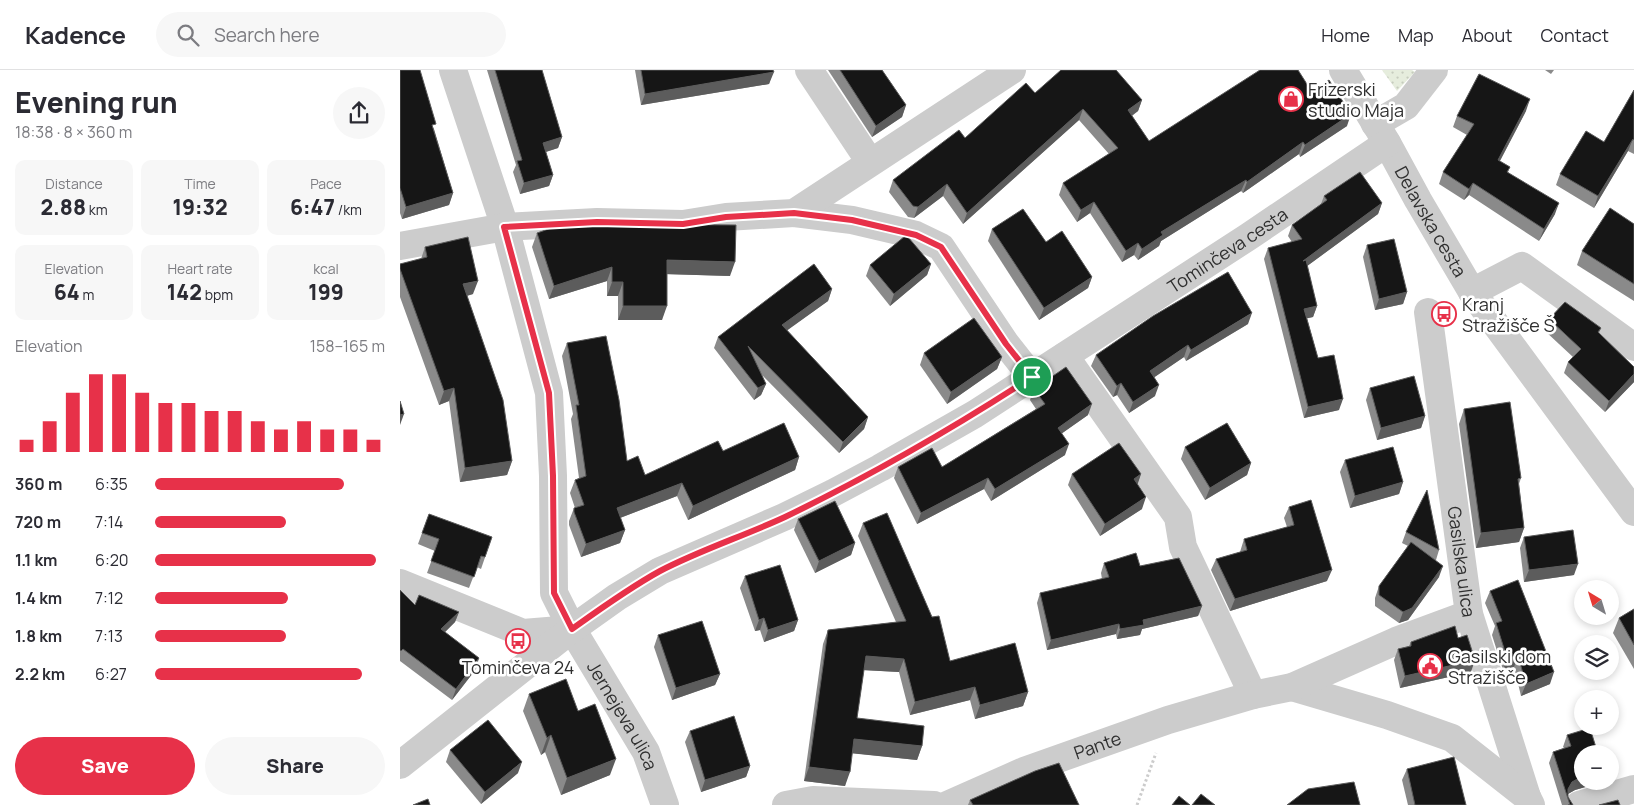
<!DOCTYPE html>
<meta charset="utf-8">
<style>
body{margin:0;font-family:Manrope,sans-serif;background:#f7f7f7;color:#2b2b33;height:100vh;display:flex;flex-direction:column;font-size:19px;white-space:nowrap}
*{box-sizing:border-box;margin:0}
p{font-size:16px;color:#7c7c81}
.icon{flex:none;width:28px;height:28px;fill:none;stroke:currentColor;stroke-width:2;stroke-linecap:round;stroke-linejoin:round}
.map{position:relative;flex:1;overflow:hidden}
.sheet{display:flex;flex-direction:column;background:#fff;width:400px}
.sheet>*{flex:none}
.needle{width:32px;rotate:322deg}
.tools{position:absolute;left:1174px;top:510px;display:grid;gap:10px}
.tools a{display:grid;place-items:center;width:45px;height:45px;border-radius:50%;background:#fff;box-shadow:0 2px 8px #0003;font-size:25px}
.pin{position:absolute;display:grid;place-items:center;width:42px;height:42px;color:#fff;margin:-21px;border:2px solid #fff;border-radius:50%;box-shadow:0 1px 5px #0007}
.round{display:grid;place-items:center;flex:none;width:52px;height:52px;border-radius:26px;background:#f7f7f7}
.head{display:flex;align-items:center;justify-content:space-between;height:85px;padding:0 15px}
h1{font-size:28px;font-weight:800;line-height:38px}
.metrics{display:grid;grid-template-columns:repeat(3,1fr);gap:8px;height:85px;padding:5px 15px}
.metrics div{display:grid;align-content:center;border-radius:10px;background:#f7f7f7;text-align:center}
.metrics b{font-size:21px;font-weight:800}
.metrics small{font-size:14px;font-weight:400}
.metrics p{font-size:14px}
.chart{height:140px;padding:10px 15px}
.chart p{display:flex;justify-content:space-between}
.chart svg{width:100%;height:90px;margin-top:5px;stroke:#e73149;stroke-width:6}
.primary-button{display:flex;gap:10px;margin-top:auto;padding:10px 15px}
.primary-button a{flex:1;height:58px;border-radius:30px;background:#e73149;color:#fff;font-size:20px;font-weight:800;line-height:58px;text-align:center}
.primary-button a+a{background:#f7f7f7;color:#2b2b33}
ul{padding:0 15px;list-style:none;font-size:16px}
li{display:grid;grid-template-columns:80px 60px 1fr;align-items:center;height:38px}
li i{height:12px;border-radius:6px;background:#e73149}
header{display:flex;align-items:center;gap:30px;box-sizing:border-box;height:70px;padding:0 25px;background:#fff;border-bottom:1px solid #e1e1e2}
header strong{font-size:24px}
nav{display:flex;gap:28px;margin-inline-start:auto;font-size:18px}
.search{width:350px;height:45px;background:#f7f7f7;display:flex;align-items:center;gap:12px;box-sizing:border-box;padding:0 18px;border-radius:28px;color:#7c7c81;font-size:19px}
main{display:flex;flex:1;min-height:0}
.map>svg:first-child{display:block}
.grass{fill:url(#grass-dots)}
.lines{fill:none;stroke-linecap:round;stroke-linejoin:round}
.path{stroke:#ccc;stroke-width:3;stroke-dasharray:2.5 2.5;stroke-linecap:butt}
.minor{stroke:#ccc;stroke-width:28}
.wall{fill:#8a8a8a}
.shaded-wall{fill:#5c5c5c}
.building{fill:#161616;stroke:#5c5c5c}
.route-casing{stroke:#fff;stroke-width:10}
.route{stroke:#e73149;stroke-width:6}
.labels{text-anchor:middle;dominant-baseline:central;stroke-width:5;stroke-linejoin:round;paint-order:stroke}
.poi-label{font-size:18px;fill:#2f2f2f;stroke:#fff;text-anchor:start}
.street-label{font-size:18px;fill:#2f2f2f;stroke:#fff}
</style>
<header>
<strong>Kadence</strong>
<div class="search"><svg class="icon" aria-label="search" viewBox="0 0 24 24"><circle cx="10" cy="10" r="6"/><path d="M15 15l6 6"/></svg>Search here</div>
<nav><a>Home</a><a>Map</a><a>About</a><a>Contact</a></nav>
</header>
<main>
<section class="sheet">
<div class="head"><div><h1>Evening run</h1><p>18:38 · 8 × 360 m</p></div><a class="round"><svg class="icon" aria-label="share" viewBox="0 0 24 24"><path d="M12 15V3M7 8l5-5 5 5M5 13v7h14v-7"/></svg></a></div>
<div class="metrics">
<div><p>Distance</p><b>2.88<small> km</small></b></div>
<div><p>Time</p><b>19:32</b></div>
<div><p>Pace</p><b>6:47<small> /km</small></b></div>
</div>
<div class="metrics">
<div><p>Elevation</p><b>64<small> m</small></b></div>
<div><p>Heart rate</p><b>142<small> bpm</small></b></div>
<div><p>kcal</p><b>199</b></div>
</div>
<div class="chart"><p><span>Elevation</span>158–165 m</p>
<svg viewBox="0 0 160 44" preserveAspectRatio="none"><path d="M5 44V38M15 44V29M25 44V15M35 44V6M45 44V6M55 44V15M65 44V20M75 44V20M85 44V24M95 44V24M105 44V29M115 44V33M125 44V29M135 44V33M145 44V33M155 44V38"/></svg>
</div>
<ul>
<li><b>360 m</b>6:35<i style="width:82%"></i></li>
<li><b>720 m</b>7:14<i style="width:57%"></i></li>
<li><b>1.1 km</b>6:20<i style="width:96%"></i></li>
<li><b>1.4 km</b>7:12<i style="width:58%"></i></li>
<li><b>1.8 km</b>7:13<i style="width:57%"></i></li>
<li><b>2.2 km</b>6:27<i style="width:90%"></i></li>
</ul>
<div class="primary-button"><a>Save</a><a>Share</a></div>
</section>
<div class="map">
<svg width="1234" height="735" viewBox="0 0 1234 735">
<defs>
<pattern id="grass-dots" width="8" height="8" patternUnits="userSpaceOnUse" patternTransform="scale(1.25)"><rect width="8" height="8" fill="#e6eddd"/><path d="M2 2h.1M6 6h.1" fill="none" stroke="#c6ccbe" stroke-width="1.8" stroke-linecap="round"/></pattern>
</defs>
<rect width="100%" height="100%" fill="#fff"/>
<path class="grass" d="M982 0H1012L1015 2 997 21Z"/>
<g class="lines">
<path class="path" d="M737 735 756 683"/>
<g class="minor">
<path id="s1" d="M53 0 105 157 149 323 153 406 154 523 172 559 246 682 265 735"/>
<path d="M409 0 470 92"/>
<path id="s2" d="M943 0 987 73 1018 130 1072 222 1234 442"/>
<path d="M975 54 1006 36 1034 0"/>
<path d="M394 143 452 150 516 165 541 177 606 274 632 307"/>
<path d="M0 176 105 157 197 152 283 154 326 147 394 143 612 0"/>
<path d="M1072 222 1122 196 1234 277"/>
<path id="s3" d="M1028 242 1069 544 1127 727 1131 735"/>
<path d="M665 286 778 447 783 477 853 625"/>
<path d="M0 513 123 563 172 559"/>
<path d="M892 617 987 645 1052 668 1127 727"/>
<path id="s4" d="M0 695 172 559 217 527 260 501 384 447 433 423 480 398 575 344 848 167 987 73"/>
<path d="M386 735 413 730 534 735"/>
<path id="s5" d="M547 735 624 701 768 650 853 625 892 617 996 571 1069 544"/>
<path d="M1179 735 1234 719"/>
</g>
</g>
<g class="wall">
<path d="M0 0 34 59 53 123 49 135 2 149 0 143Z"/>
<path d="M87 0H142L162 67 158 78 146 82 153 105 149 116 120 124 113 102 116 95Z"/>
<path d="M235 0H373L369 14 241 35Z"/>
<path d="M428 0H482L506 35 502 47 472 67Z"/>
<path d="M1145 0H1154L1151 4Z"/>
<path d="M1234 20V84L1228 81 1194 138 1156 115 1160 104 1204 72Z"/>
<path d="M912 22 947 56 900 87 899 84 843 123 841 121 761 171 759 176 738 190 734 185 722 192 690 143 677 152 659 125 663 113 709 84 679 50 563 154 543 126 514 148 508 147 489 122 493 110 565 68 635 23 742 30 738 41 732 46 749 71Z"/>
<path d="M1126 41 1100 91 1110 97 1108 102 1155 144 1139 171 1069 125 1064 130 1039 114 1043 102 1067 65 1053 57 1057 46Z"/>
<path d="M924 126 982 133 978 144 907 196 917 236 913 247 907 248 918 288 939 340 904 348 864 189 868 178 892 172 888 166 892 155 921 134Z"/>
<path d="M1234 154V231L1177 195 1182 181Z"/>
<path d="M592 159 646 172 692 207 688 218 639 250 588 171Z"/>
<path d="M137 163 330 206 267 204 262 250H218V226H207V211L149 229 132 177Z"/>
<path d="M967 175 1007 222 1003 234 975 240 963 187Z"/>
<path d="M25 177 73 224 67 226 112 391 107 405 60 412 49 331 39 335 0 227V194L21 189Z"/>
<path d="M531 194 527 205 490 236 466 206 470 195Z"/>
<path d="M432 219 428 231 387 260 468 347 464 359 439 383 362 305 366 314 361 325 354 330 314 278 318 267Z"/>
<path d="M1149 249 1201 258 1199 263 1234 312 1205 342 1164 303 1168 292 1173 287 1145 261Z"/>
<path d="M848 254 786 291 784 287 754 307 755 326 729 343 717 325 713 327 691 296 696 285Z"/>
<path d="M167 273 227 391 245 405 323 381 399 387 395 400 288 450 277 426 220 448 225 460 220 473 181 487 169 455V451L174 438H175L170 423 175 410 179 408 171 349 173 344 162 286Z"/>
<path d="M524 283 602 287 597 299 547 334 520 295Z"/>
<path d="M970 318 1025 346 1021 358 977 370 966 330Z"/>
<path d="M634 319 688 345 662 363 665 385 591 431 584 419 517 454 494 408 498 397H542L636 339 630 330Z"/>
<path d="M1064 339 1121 408 1119 414 1124 458 1119 472 1076 478 1059 354Z"/>
<path d="M785 377 851 393 847 405 805 430 781 389Z"/>
<path d="M945 390 1003 412 999 424 950 438 940 402Z"/>
<path d="M672 404H741L737 414 742 439 700 466 668 415Z"/>
<path d="M889 437 927 511 830 541 811 500 816 489 840 482 844 469 887 457 884 448Z"/>
<path d="M29 444 92 467 81 499 77 497 69 518 27 503 35 481 18 474Z"/>
<path d="M398 449 455 473 451 485 415 503 394 460Z"/>
<path d="M463 453 550 591 628 622 623 636 575 649 570 630 510 645 499 602 464 600 457 648 522 676 517 690 452 683 445 716 404 711 423 574 428 560 496 552 458 466Z"/>
<path d="M1006 462 1039 480 1036 490 1039 507 1008 550 999 553 975 536V528L979 516 1008 476 1002 473Z"/>
<path d="M1124 467 1174 505 1124 512 1120 478Z"/>
<path d="M704 493 740 496 802 536 798 546 742 559 740 565 717 569 716 564 647 580 637 533 640 523 702 509 701 503Z"/>
<path d="M345 506 398 550 394 561 364 572 360 560 355 561 340 518Z"/>
<path d="M0 520 15 535 59 542 55 552 45 562 76 599 52 630 0 591Z"/>
<path d="M1090 521 1150 614 1121 626 1114 597 1103 600 1092 565 1095 556 1085 533Z"/>
<path d="M1234 539V599L1213 563 1219 548Z"/>
<path d="M258 565 320 604 315 615 272 630 254 577Z"/>
<path d="M1058 568 1071 602 1000 618 994 590 998 579 1009 576 1011 572Z"/>
<path d="M129 624 178 641 210 705 161 725 145 682 141 685 123 641Z"/>
<path d="M290 661 350 696 346 707 301 722 285 672Z"/>
<path d="M1167 665 1199 713 1175 720 1168 724V727L1173 735H1162L1149 693 1153 682 1164 678 1163 677Z"/>
<path d="M50 680 118 703 81 734 46 692Z"/>
<path d="M1007 699 1066 735H1008L1002 710Z"/>
<path d="M570 730 679 735H568Z"/>
</g>
<g class="shaded-wall">
<path d="M374 2 369 14 241 35 245 24Z"/>
<path d="M1130 29 1126 41 1094 102 1098 90Z"/>
<path d="M742 30 738 41 724 51 728 40Z"/>
<path d="M506 35 502 47 472 67 476 56Z"/>
<path d="M683 39 679 50 563 154 567 143Z"/>
<path d="M951 44 947 56 900 87 905 75Z"/>
<path d="M162 67 158 78 139 84 143 73Z"/>
<path d="M1233 69 1228 81 1194 138 1198 126Z"/>
<path d="M903 72 899 84 843 123 847 112Z"/>
<path d="M153 105 149 116 120 124 124 113Z"/>
<path d="M846 110 841 121 761 171 759 176 738 190 742 179 761 162Z"/>
<path d="M1073 113 1069 125 1064 130 1069 119Z"/>
<path d="M547 114 543 126 514 148 518 137Z"/>
<path d="M53 123 49 135 2 149 6 137Z"/>
<path d="M694 132 690 143 677 152 681 140Z"/>
<path d="M982 133 978 144 899 202 903 191Z"/>
<path d="M1159 133 1155 144 1139 171 1144 159Z"/>
<path d="M738 173 734 185 722 192 726 181Z"/>
<path d="M267 190 335 192 330 206 262 204Z"/>
<path d="M531 194 527 205 490 236 494 224Z"/>
<path d="M212 197 207 211 149 229 154 216Z"/>
<path d="M692 207 688 218 639 250 644 238Z"/>
<path d="M78 211 73 224 58 228 63 214Z"/>
<path d="M212 212H223L218 226H207Z"/>
<path d="M432 219 428 231 378 267 382 255Z"/>
<path d="M1007 222 1003 234 975 240 979 229Z"/>
<path d="M223 236H267L262 250H218Z"/>
<path d="M917 236 913 247 900 250 904 239Z"/>
<path d="M852 243 848 254 786 291 791 280Z"/>
<path d="M788 275 784 287 746 313 750 301Z"/>
<path d="M602 287 597 299 547 334 551 322Z"/>
<path d="M1234 304V312L1205 342 1209 331Z"/>
<path d="M721 313 717 325 713 327 717 316Z"/>
<path d="M366 314 361 325 354 330 358 318Z"/>
<path d="M759 315 755 326 729 343 733 332Z"/>
<path d="M54 318 49 331 39 335 44 321Z"/>
<path d="M943 329 939 340 904 348 908 337Z"/>
<path d="M692 334 688 345 654 369 658 358Z"/>
<path d="M4 344 0 355V345Z"/>
<path d="M1025 346 1021 358 977 370 981 358Z"/>
<path d="M468 347 464 359 439 383 443 372Z"/>
<path d="M669 374 665 385 591 431 595 419Z"/>
<path d="M399 387 395 400 288 450 293 436Z"/>
<path d="M112 391 107 405 60 412 65 398Z"/>
<path d="M851 393 847 405 805 430 810 418Z"/>
<path d="M741 404 737 416 734 409Z"/>
<path d="M588 408 584 419 517 454 521 443Z"/>
<path d="M1003 412 999 424 950 438 955 426Z"/>
<path d="M282 413 277 426 212 451 217 438Z"/>
<path d="M746 427 742 439 700 466 705 454Z"/>
<path d="M1124 458 1119 472 1076 478 1081 463Z"/>
<path d="M225 460 220 473 181 487 186 474Z"/>
<path d="M455 473 451 485 415 503 419 491Z"/>
<path d="M1178 494 1174 505 1124 512 1129 500Z"/>
<path d="M1043 496 1039 507 1008 550 999 553 1003 542Z"/>
<path d="M932 500 927 511 830 541 835 529Z"/>
<path d="M802 536 798 546 742 559 740 565 717 569 720 559 743 550Z"/>
<path d="M59 542 55 552 37 570 41 559Z"/>
<path d="M364 548 360 560 355 561 359 550Z"/>
<path d="M398 550 394 561 364 572 368 560Z"/>
<path d="M719 554 716 564 647 580 651 570Z"/>
<path d="M466 586 504 589 499 602 461 600Z"/>
<path d="M1118 586 1114 597 1103 600 1107 588Z"/>
<path d="M79 588 76 599 52 630 56 619Z"/>
<path d="M1075 590 1071 602 1000 618 1005 606Z"/>
<path d="M1154 602 1150 614 1121 626 1126 614Z"/>
<path d="M320 604 315 615 272 630 276 618Z"/>
<path d="M575 617 570 630 510 645 515 632Z"/>
<path d="M628 622 623 636 575 649 580 635Z"/>
<path d="M151 665 145 682 141 685 147 668Z"/>
<path d="M454 669 522 676 517 690 449 683Z"/>
<path d="M216 689 210 705 161 725 167 708Z"/>
<path d="M122 692 118 703 81 734 85 722Z"/>
<path d="M350 696 346 707 301 722 305 710Z"/>
<path d="M409 697 450 702 445 716 404 711Z"/>
<path d="M1182 707V711H1200L1199 713 1175 720 1168 724V719L1172 712 1179 708Z"/>
</g>
<g class="building">
<path d="M0 0H20L36 54 32 55 53 123 6 137 0 118Z"/>
<path d="M95 0H142L162 67 143 73 153 105 124 113 117 91 122 90Z"/>
<path d="M241 0H373L374 2 245 24Z"/>
<path d="M440 0H482L506 35 476 56Z"/>
<path d="M661 0H716L742 30 728 40 749 71 860 0H898L912 22 929 10 951 44 905 75 903 72 847 112 846 110 761 162 763 165 742 179 738 173 726 181 694 132 681 140 663 113 718 78 683 39 567 143 547 114 518 137 513 136 493 110 559 60 565 68 626 13 635 23Z"/>
<path d="M1079 4 1130 29 1098 90 1110 97 1107 102 1159 133 1144 159 1073 113 1069 119 1043 102 1074 54 1057 46Z"/>
<path d="M1234 20V70L1233 69 1198 126 1160 104 1186 61 1204 72Z"/>
<path d="M960 102 982 133 903 191 906 190 917 236 904 239 918 288 934 285 943 329 908 337 868 178 902 169 892 155 927 130 924 126Z"/>
<path d="M1210 138 1234 154V214L1182 181Z"/>
<path d="M623 139 646 172 662 161 692 207 644 238 592 159Z"/>
<path d="M202 154 336 155 335 192 267 190V236H223V212H212V197L154 216 137 163 157 156Z"/>
<path d="M505 166 508 167 531 194 494 224 470 195Z"/>
<path d="M68 167 78 211 63 214 103 330 112 391 65 398 54 318 44 321 0 199V194L27 187 25 177Z"/>
<path d="M994 169 1007 222 979 229 967 175Z"/>
<path d="M414 194 432 219 382 255 468 347 443 372 348 276 366 314 358 318 318 267Z"/>
<path d="M828 202 852 243 791 280 788 275 750 301 759 315 733 332 721 313 717 316 696 285 753 246Z"/>
<path d="M1165 232 1201 258 1198 262 1234 297V304L1209 331 1168 292 1181 279 1149 249Z"/>
<path d="M574 248 602 287 551 322 524 283Z"/>
<path d="M206 266 219 330 227 391 238 386 245 405 318 371 323 381 384 353 399 387 293 436 282 413 217 438 225 460 186 474 174 442V438L184 435 175 410 186 406 176 335H179L167 273Z"/>
<path d="M666 297 692 334 658 358 669 374 595 419 588 408 521 443 498 397 532 378 542 397 645 334 634 319Z"/>
<path d="M1014 306 1025 346 981 358 970 318Z"/>
<path d="M0 331 4 344 0 345Z"/>
<path d="M1110 332 1121 408 1118 409 1124 458 1081 463 1064 339Z"/>
<path d="M827 353 851 393 810 418 785 377Z"/>
<path d="M719 373 741 404 734 409 746 427 705 454 672 404Z"/>
<path d="M993 377 1003 412 955 426 945 390Z"/>
<path d="M1027 420 1039 480 1006 462Z"/>
<path d="M911 430 932 500 835 529 816 489 847 480 844 469 894 455 889 437Z"/>
<path d="M435 431 455 473 419 491 398 449Z"/>
<path d="M487 443 532 547 539 546 550 591 615 573 628 622 580 635 575 617 515 632 504 589 466 586 457 648 524 656 522 676 454 669 450 702 409 697 428 560 506 551 463 453Z"/>
<path d="M29 444 92 467 85 487 81 486 74 507 31 491 39 469 22 463Z"/>
<path d="M1173 460 1178 494 1129 500 1124 467Z"/>
<path d="M1011 472 1043 496 1012 538 1003 542 979 525V516Z"/>
<path d="M736 483 740 496 779 488 802 536 743 550 744 555 720 559 719 554 651 570 640 523 709 507 704 493Z"/>
<path d="M380 495 398 550 368 560 364 548 359 550 345 506Z"/>
<path d="M1118 510 1154 602 1126 614 1118 586 1107 588 1096 553 1102 551 1090 521Z"/>
<path d="M0 520 15 535 19 525 59 542 41 559 79 588 56 619 3 579 1 581 0 580Z"/>
<path d="M1234 539V575L1219 548Z"/>
<path d="M302 551 320 604 276 618 258 565Z"/>
<path d="M1055 556 1058 568 1067 565 1075 590 1005 606 998 579 1011 576V572Z"/>
<path d="M166 609 178 641 195 634 216 689 167 708 151 665 147 668 129 624Z"/>
<path d="M334 646 350 696 305 710 290 661Z"/>
<path d="M88 650 122 692 85 722 50 680Z"/>
<path d="M1190 658 1198 684H1182V707L1179 708 1172 712 1168 719V727L1173 735H1168H1170L1153 682 1171 676 1167 665Z"/>
<path d="M1054 687 1066 735H1015L1007 699Z"/>
<path d="M659 693 679 735H573L570 730 635 701Z"/>
<path d="M954 712 960 735H887L908 719Z"/>
<path d="M801 724 815 735H792Z"/>
<path d="M779 726 790 735H772Z"/>
<path d="M28 729 30 735H13Z"/>
<path d="M1218 730 1220 735H1199Z"/>
</g>
<g class="lines">
<defs>
<path id="route" d="M394 143 452 150 516 165 541 177 606 274 632 307C552 359 470 406 385 447 344 466 300 480 260 501 229 518 200 539 172 559L154 523 153 406 149 323 104 157 197 152 283 154 326 147Z"/>
</defs>
<use href="#route" class="route-casing"/>
<use href="#route" class="route"/>
</g>
<defs>
<symbol id="shop-ring" viewBox="-11 -11 22 22"><circle r="9.5" fill="#fff" stroke="#e73149" stroke-width="1.5"/><path d="M-5-2.5h2.3a2.7 3.5 0 0 1 5.4 0H5L5.5 6h-11ZM-1.5-2.5h3a1.5 2.3 0 0 0-3 0Z" fill="#e73149"/></symbol>
<symbol id="bus-ring" viewBox="-11 -11 22 22"><circle r="9.5" fill="#fff" stroke="#e73149" stroke-width="1.5"/><path d="M-5-6H5V4H4V6H2V4H-2V6H-4V4H-5ZM-3.5-4V0h7V-4ZM-3.5 1.2v1.5H-2V1.2ZM2 1.2v1.5H3.5V1.2Z" fill="#e73149"/></symbol>
<symbol id="civic-ring" viewBox="-11 -11 22 22"><circle r="9.5" fill="#fff" stroke="#e73149" stroke-width="1.5"/><path d="M-.6-6.5H3V-4.5H.6V-3L4-1V1h2V6H-6V1h2V-1L-.6-3ZM-1.2 2.5V6h2.4V2.5Z" fill="#e73149"/></symbol>
</defs>
<g fill-rule="evenodd">
<use href="#shop-ring" x="877" y="15" width="28" height="28"/>
<use href="#bus-ring" x="1030" y="230" width="28" height="28"/>
<use href="#bus-ring" x="104" y="557" width="28" height="28"/>
<use href="#civic-ring" x="1016" y="582" width="28" height="28"/>
</g>
<g class="labels">
<g class="poi-label">
<text x="908" y="19">Frizerski<tspan x="908" dy="21">studio Maja</tspan></text>
<text x="1062" y="234">Kranj<tspan x="1062" dy="21">Stražišče Š</tspan></text>
<text x="1048" y="586">Gasilski dom<tspan x="1048" dy="21">Stražišče</tspan></text>
<text x="118" y="597" text-anchor="middle">Tominčeva 24</text>
</g>
<g class="street-label">
<text stroke="none"><textPath href="#s2" startOffset="175">Delavska cesta</textPath></text>
<text stroke="none"><textPath href="#s4" startOffset="978">Tominčeva cesta</textPath></text>
<text stroke="none"><textPath href="#s3" startOffset="252">Gasilska ulica</textPath></text>
<text stroke="none"><textPath href="#s1" startOffset="678">Jernejeva ulica</textPath></text>
<text stroke="none"><textPath href="#s5" startOffset="162">Pante</textPath></text>
</g>
</g>
</svg>
<div class="tools">
<a><svg class="needle" viewBox="-14 -14 28 28"><path d="M0-13l5 13h-10z" fill="#e53935"/><path d="M0 13l5-13h-10z" fill="#7c7c81"/></svg></a>
<a><svg class="icon" aria-label="layers" viewBox="0 0 24 24"><path d="M12 4l9 5-9 5-9-5zM3 14l9 5 9-5"/></svg></a>
<a>+</a>
<a>−</a>
</div>
<div class="pin" style="left:632px;top:307px;background:#1e9e55"><svg class="icon" aria-label="arrive" viewBox="0 0 24 24"><path d="M6 21V4h12l-3 4 3 4H6"/></svg></div>
</div>
</main>
